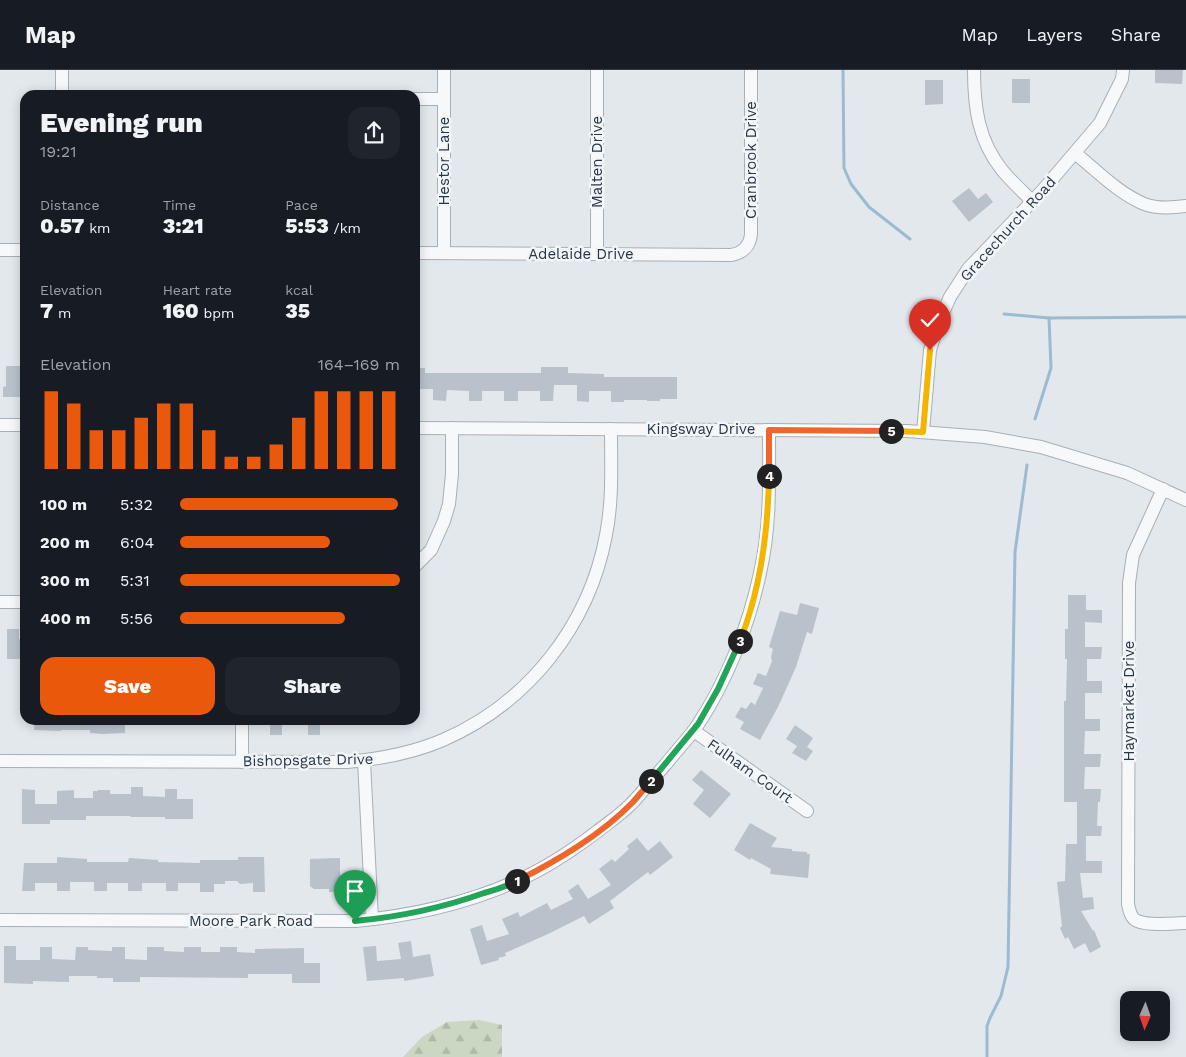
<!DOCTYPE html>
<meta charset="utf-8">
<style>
body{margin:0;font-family:"Work Sans",sans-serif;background:#20242c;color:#f1f3f6;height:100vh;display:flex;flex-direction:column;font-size:19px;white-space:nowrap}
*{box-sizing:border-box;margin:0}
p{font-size:16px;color:#9ea1a6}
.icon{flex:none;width:28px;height:28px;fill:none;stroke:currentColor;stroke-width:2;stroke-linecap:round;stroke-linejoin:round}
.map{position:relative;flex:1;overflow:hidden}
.sheet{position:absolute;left:20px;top:20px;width:400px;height:635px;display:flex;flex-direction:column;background:#171b24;border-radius:15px;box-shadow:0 2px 12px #0003}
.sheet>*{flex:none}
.needle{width:32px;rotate:182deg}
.tools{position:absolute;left:1120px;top:921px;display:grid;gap:10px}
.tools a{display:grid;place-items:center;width:50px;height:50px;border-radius:10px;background:#171b24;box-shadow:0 2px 12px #0003;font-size:25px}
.pin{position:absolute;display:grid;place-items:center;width:42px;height:42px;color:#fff;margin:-51px -21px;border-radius:50% 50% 50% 0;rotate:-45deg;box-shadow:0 0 5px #0007}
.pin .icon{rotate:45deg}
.km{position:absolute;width:25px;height:25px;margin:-12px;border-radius:50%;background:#222;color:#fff;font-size:14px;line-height:25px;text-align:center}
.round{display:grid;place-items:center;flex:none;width:52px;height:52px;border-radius:15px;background:#20242c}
.summary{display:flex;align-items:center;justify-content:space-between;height:85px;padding:0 20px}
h1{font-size:28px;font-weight:800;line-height:38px}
.stats{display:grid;grid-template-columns:repeat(3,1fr);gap:8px;height:85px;padding:5px 20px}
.stats div{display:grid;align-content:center}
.stats b{font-size:21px;font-weight:800}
.stats small{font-size:14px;font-weight:400}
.stats p{font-size:14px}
.chart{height:140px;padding:10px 20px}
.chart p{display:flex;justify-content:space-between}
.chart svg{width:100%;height:90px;margin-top:5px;stroke:#ea580c;stroke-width:6}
.action{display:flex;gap:10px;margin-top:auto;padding:10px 20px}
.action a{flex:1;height:58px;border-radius:15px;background:#ea580c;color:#fff;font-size:20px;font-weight:800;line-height:58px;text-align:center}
.action a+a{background:#20242c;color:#f1f3f6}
ul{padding:0 20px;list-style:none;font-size:16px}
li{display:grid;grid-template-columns:80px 60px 1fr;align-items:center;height:38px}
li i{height:12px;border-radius:6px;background:#ea580c}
header{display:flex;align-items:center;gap:30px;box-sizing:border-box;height:70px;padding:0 25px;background:#171b24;border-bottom:1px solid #363941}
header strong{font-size:24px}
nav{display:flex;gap:28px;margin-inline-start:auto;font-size:18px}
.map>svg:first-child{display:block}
.forest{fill:url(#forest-firs)}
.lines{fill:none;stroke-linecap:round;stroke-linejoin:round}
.stream{stroke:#9bbbd0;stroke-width:3}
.building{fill:#b9c2cb}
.minor-casing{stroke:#a7afb7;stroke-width:14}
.minor{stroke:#f6f8fa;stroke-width:12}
.split-1-casing{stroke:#fff;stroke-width:10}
.split-2-casing{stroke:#fff;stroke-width:10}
.split-3-casing{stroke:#fff;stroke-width:10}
.split-4-casing{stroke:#fff;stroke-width:10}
.split-5-casing{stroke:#fff;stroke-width:10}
.split-6-casing{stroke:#fff;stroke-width:10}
.split-1{stroke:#22a559;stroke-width:6}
.split-2{stroke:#f0652b;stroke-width:6}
.split-3{stroke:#22a559;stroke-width:6}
.split-4{stroke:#f5b400;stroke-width:6}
.split-5{stroke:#f0652b;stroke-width:6}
.split-6{stroke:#f5b400;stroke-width:6}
.labels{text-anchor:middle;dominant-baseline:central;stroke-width:5;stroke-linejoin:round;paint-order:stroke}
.street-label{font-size:15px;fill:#283747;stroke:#f3f6f9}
</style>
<header>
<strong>Map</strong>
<nav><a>Map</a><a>Layers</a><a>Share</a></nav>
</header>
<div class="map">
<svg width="1186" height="987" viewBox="0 0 1186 987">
<defs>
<pattern id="forest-firs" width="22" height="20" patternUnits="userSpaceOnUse" patternTransform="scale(1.25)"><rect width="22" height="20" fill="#cbd7c3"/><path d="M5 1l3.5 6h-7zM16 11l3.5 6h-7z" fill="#aeb9a9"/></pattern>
</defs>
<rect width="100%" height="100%" fill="#e3e8ec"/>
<path class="forest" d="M479 950 502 955V987H403L422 967 447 952Z"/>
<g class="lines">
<g class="stream">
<path d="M843 0 844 98 851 114 869 137 910 169"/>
<path d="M1004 244 1049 248 1186 247"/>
<path d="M1035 349 1051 298 1049 248"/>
<path d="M987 987V956L990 948 1001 926 1008 897 1015 482 1027 395"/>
</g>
</g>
<g class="building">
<path d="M1155 0H1183L1182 14 1155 13Z"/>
<rect x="1012" y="9" width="18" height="24"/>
<path d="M925 10H943V34L925 35Z"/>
<path d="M969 118 978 129 986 123 993 132 969 152 952 131Z"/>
<path d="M6 296H25V323H20V327H3V317L6 316Z"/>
<path d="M541 297H568V303L604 304V307H677V329H660V331H647V330H624V332H611V321H589V332L577 331V315H554L553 331H540V321H518V331H504V321H482V331H469V321L447 320 446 331 433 330V319H415V298H425V303H541Z"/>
<path d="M1068 525H1086V540H1102V553L1085 552V577H1102L1101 589H1087V611H1102V623H1085V649H1100V661H1085L1084 684H1101L1100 697H1085L1084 719H1101L1100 732H1098L1097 756H1102L1101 766H1086V791H1102V803H1080L1083 828 1093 827 1094 839 1081 841 1093 861 1094 860 1101 877 1090 883 1085 873 1074 879 1068 867 1065 869 1060 858 1062 856 1057 812 1065 811 1066 774H1077V732H1064V631H1066L1067 589H1065V559H1068Z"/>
<path d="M800 533 819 538 812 564 807 562 796 597 778 637 760 670 740 659 744 652 735 647 741 637 746 639 751 632 755 635 763 618 753 614 758 603 766 606 772 591 771 587 773 579 769 577 780 541 797 545Z"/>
<path d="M7 559H19V569H25V589H7Z"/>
<path d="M35 650H125V663L102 664 90 663V660H61V661L34 660Z"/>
<rect x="270" y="650" width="12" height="15"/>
<rect x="308" y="650" width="12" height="15"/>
<path d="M795 655 813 668 807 677 813 681 806 691 792 683 797 676 786 669Z"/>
<path d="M701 700 731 724 710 748 693 734 704 720 692 710Z"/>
<path d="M131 717H143V726L165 727V719H177V729H193V749H165V747H130L131 746H86V750H50V754H22V719L35 720V734H57V721L74 720V728H93V721H98V720H110V724H131Z"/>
<path d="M750 753 777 768 771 777 792 779V781L807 782V784H810L808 808 770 804 771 799 751 788 750 790 734 780Z"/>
<path d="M637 768 648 781 660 771 673 787 650 805 648 802 610 831 614 838 589 854 584 846 548 864 505 883 506 886 498 888 499 890 481 895 470 859 482 855 487 871 509 864 502 849 518 842 520 847 547 833 551 840 573 829 568 821 578 814 588 829 611 815 599 799 612 789 615 792 629 779 627 776Z"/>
<path d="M57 787 87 789V792H128L129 788 158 790V792L200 793V790H238V787H264L265 822H253V813L240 814 237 811H225V814H214V822H200V813H178V821H166V813H142V821H128V813H107V821H94V812H70V821H57V813H35V821H22L24 793H57Z"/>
<path d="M340 788V805H344V822H329V819H314L310 816V789Z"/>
<path d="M411 871 413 887 430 884 434 906 404 911V908L367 911 363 877 376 876 377 891 401 889 398 873Z"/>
<path d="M4 876H16V890H40V877H52V889L75 890 76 877H88V880L112 881V877H125V889L147 890V877H164V881L184 882V877H201V882H220V877H237V882L255 883V879L304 878V893H320V913H292V904H248V908L140 907V912H113V908H97V906H69V912L33 911V914L4 913Z"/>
</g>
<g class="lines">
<defs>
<g id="minor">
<path d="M62 0V25"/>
<path d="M974 0C974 37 978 70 1002 100 1011 111 1022 121 1032 131"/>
<path d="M415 29H444"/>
<path d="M1075 83C1096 100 1118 123 1144 134 1157 139 1172 138 1186 136"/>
<path d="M0 180H25"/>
<path d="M415 183 731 185C743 183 750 176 751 164V0"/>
<path d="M444 183V0"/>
<path d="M597 184V0"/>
<path d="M0 355H25"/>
<path d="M415 358 907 361 985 367 1041 377 1127 403 1186 430"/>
<path d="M923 362 930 280 939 252 950 227 968 199 1042 121 1100 53 1122 9 1123 0"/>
<path d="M1163 419 1133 485 1129 513 1128 834C1129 839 1130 845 1134 849 1143 857 1174 853 1186 853"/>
<path d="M415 496 431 480 444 451 449 434 452 404V358"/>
<path d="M0 532H25"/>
<path d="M694 661 807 741"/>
<path d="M0 691 347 692C380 689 413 683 443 670 528 633 589 556 606 465 613 430 611 394 611 359"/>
<path d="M364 691 372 849"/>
<path d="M242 692V650"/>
<path d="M0 850 355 851C409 846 462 835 512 813 543 800 572 781 599 760 611 751 624 742 634 731 645 719 655 706 666 694 676 681 688 669 697 656 727 611 749 555 760 503 771 456 769 408 769 360"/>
</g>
</defs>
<use href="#minor" class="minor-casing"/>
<use href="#minor" class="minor"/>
</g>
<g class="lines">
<defs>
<path id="split-1" d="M355 851C399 847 442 838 484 823 495 820 507 816 517 811"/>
<path id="split-2" d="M517 811C558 790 601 765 633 732 639 725 645 718 651 711"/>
<path id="split-3" d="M651 711 698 654 718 619 740 571"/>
<path id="split-4" d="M740 571C761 518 768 463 769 406"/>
<path id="split-5" d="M769 406V360L891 361"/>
<path id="split-6" d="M891 361 923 362 930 280"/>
</defs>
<use href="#split-1" class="split-1-casing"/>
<use href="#split-2" class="split-2-casing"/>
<use href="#split-3" class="split-3-casing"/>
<use href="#split-4" class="split-4-casing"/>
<use href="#split-5" class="split-5-casing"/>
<use href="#split-6" class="split-6-casing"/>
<use href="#split-1" class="split-1"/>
<use href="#split-2" class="split-2"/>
<use href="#split-3" class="split-3"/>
<use href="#split-4" class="split-4"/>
<use href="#split-5" class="split-5"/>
<use href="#split-6" class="split-6"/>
</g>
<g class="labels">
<g class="street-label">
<text transform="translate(751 90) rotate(-90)">Cranbrook Drive</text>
<text transform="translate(444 91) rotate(-90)">Hestor Lane</text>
<text transform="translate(597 92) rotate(-90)">Malten Drive</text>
<text transform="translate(1008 159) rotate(-48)">Gracechurch Road</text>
<text x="581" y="184">Adelaide Drive</text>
<text x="701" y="359">Kingsway Drive</text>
<text transform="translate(1129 631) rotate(-90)">Haymarket Drive</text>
<text transform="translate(308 690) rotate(-1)">Bishopsgate Drive</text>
<text transform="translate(750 701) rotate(35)">Fulham Court</text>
<text x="251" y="851">Moore Park Road</text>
</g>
</g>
</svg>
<div class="tools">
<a><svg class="needle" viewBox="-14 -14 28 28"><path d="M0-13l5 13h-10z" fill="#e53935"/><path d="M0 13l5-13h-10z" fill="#9ea1a6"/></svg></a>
</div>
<div class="pin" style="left:355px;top:851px;background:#1e9e55"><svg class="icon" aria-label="arrive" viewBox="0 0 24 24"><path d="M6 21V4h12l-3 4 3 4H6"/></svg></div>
<div class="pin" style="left:930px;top:280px;background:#d93025"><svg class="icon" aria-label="check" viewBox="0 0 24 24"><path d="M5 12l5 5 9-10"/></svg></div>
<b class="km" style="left:517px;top:811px">1</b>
<b class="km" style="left:651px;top:711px">2</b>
<b class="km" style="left:740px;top:571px">3</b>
<b class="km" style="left:769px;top:406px">4</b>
<b class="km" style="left:891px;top:361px">5</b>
<section class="sheet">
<div class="summary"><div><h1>Evening run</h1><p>19:21</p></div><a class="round"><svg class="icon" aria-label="share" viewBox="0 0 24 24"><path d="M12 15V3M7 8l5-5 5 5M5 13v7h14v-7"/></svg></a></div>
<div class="stats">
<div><p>Distance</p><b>0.57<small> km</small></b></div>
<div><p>Time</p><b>3:21</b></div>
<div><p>Pace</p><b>5:53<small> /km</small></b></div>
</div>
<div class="stats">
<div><p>Elevation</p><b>7<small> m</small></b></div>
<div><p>Heart rate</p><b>160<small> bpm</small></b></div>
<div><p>kcal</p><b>35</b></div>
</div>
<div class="chart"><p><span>Elevation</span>164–169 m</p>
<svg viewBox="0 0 160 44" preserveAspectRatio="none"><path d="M5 44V6M15 44V12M25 44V25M35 44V25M45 44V19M55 44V12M65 44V12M75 44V25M85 44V38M95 44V38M105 44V32M115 44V19M125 44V6M135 44V6M145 44V6M155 44V6"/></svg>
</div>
<ul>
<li><b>100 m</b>5:32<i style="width:99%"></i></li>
<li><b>200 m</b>6:04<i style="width:68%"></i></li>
<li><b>300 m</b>5:31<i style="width:100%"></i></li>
<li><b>400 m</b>5:56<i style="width:75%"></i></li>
</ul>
<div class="action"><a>Save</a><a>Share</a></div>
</section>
</div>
